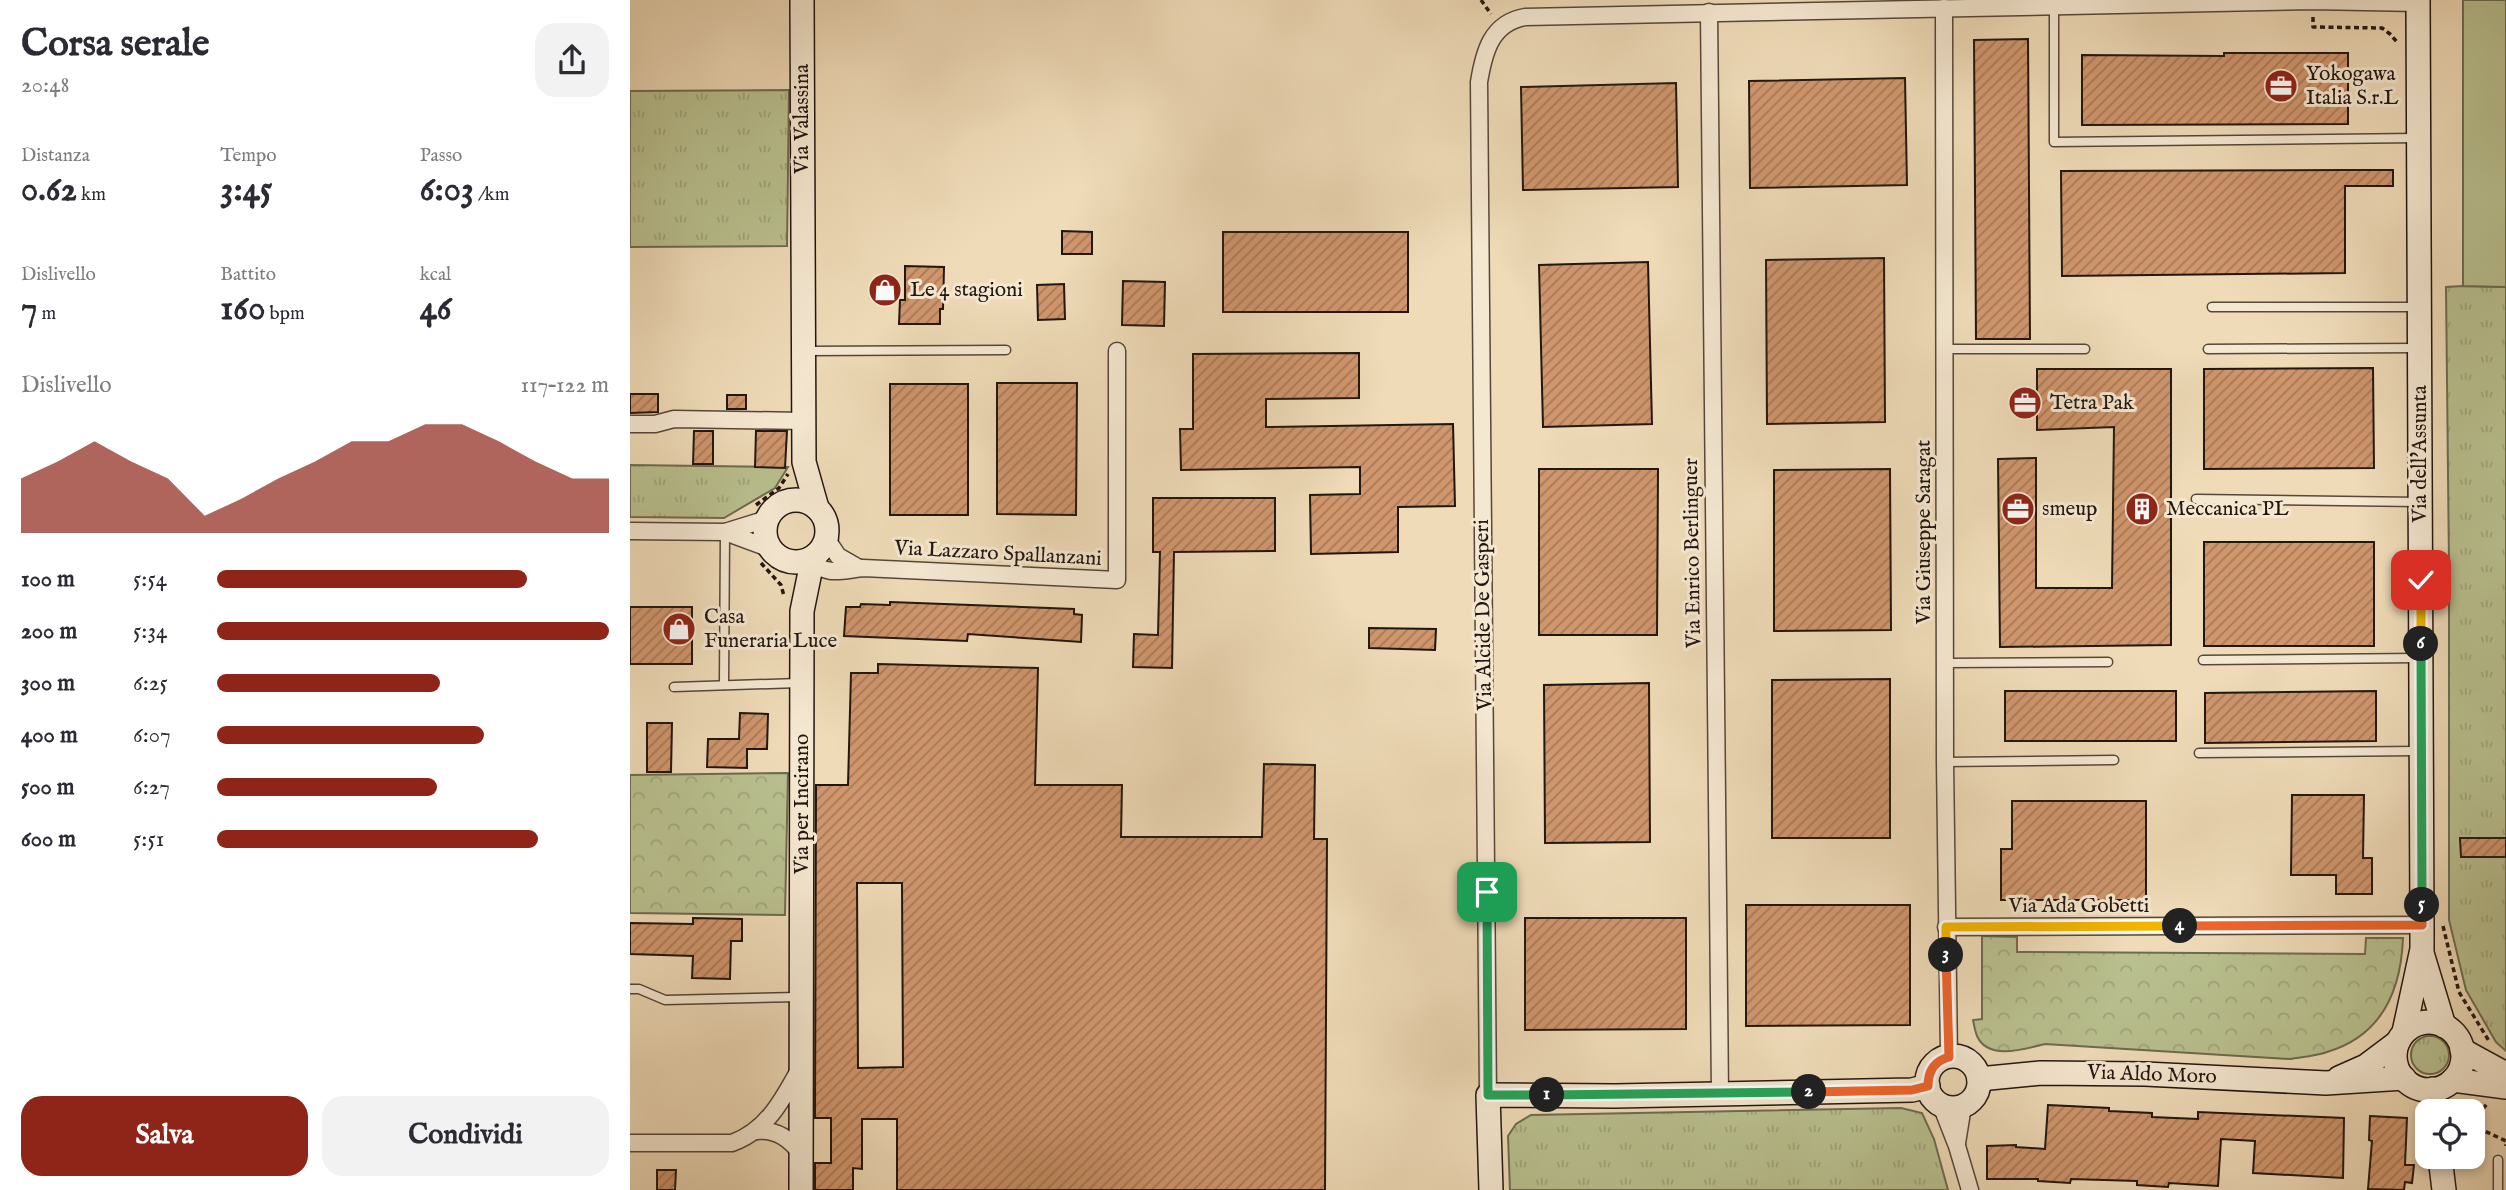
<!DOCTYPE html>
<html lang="it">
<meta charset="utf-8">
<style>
body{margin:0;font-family:"IM FELL English",serif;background:#f2f2f3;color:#2b2b33;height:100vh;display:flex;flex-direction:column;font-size:26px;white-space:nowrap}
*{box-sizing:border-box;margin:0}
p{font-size:23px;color:#7c7c81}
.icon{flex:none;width:38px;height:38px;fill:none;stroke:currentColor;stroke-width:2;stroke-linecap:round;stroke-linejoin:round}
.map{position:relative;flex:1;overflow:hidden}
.drawer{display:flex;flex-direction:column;background:#fff;width:630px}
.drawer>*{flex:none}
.tools{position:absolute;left:1785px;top:1099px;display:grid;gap:14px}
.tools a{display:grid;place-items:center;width:70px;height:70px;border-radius:14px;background:#fff;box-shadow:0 4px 10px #0003;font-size:35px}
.pin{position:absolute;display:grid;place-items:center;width:60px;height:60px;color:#fff;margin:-30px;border-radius:14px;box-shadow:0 4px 10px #0006}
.km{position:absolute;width:35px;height:35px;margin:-18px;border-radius:50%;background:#222;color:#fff;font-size:19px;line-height:35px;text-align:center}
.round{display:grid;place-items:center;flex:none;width:74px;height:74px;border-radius:21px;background:#f2f2f3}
.headline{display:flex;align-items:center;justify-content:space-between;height:119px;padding:0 21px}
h1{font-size:38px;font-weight:700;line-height:52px}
.figures{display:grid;grid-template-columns:repeat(3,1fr);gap:10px;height:119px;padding:7px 21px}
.figures div{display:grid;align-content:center}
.figures b{font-size:35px;font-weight:700}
.figures small{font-size:19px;font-weight:400}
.figures p{font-size:19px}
.chart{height:196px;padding:14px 21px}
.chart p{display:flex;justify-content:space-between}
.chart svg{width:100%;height:126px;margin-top:7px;fill:#8f2418;opacity:.7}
.primary-button{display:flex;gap:14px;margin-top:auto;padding:14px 21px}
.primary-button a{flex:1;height:80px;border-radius:21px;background:#8f2418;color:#fff;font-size:28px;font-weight:700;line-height:80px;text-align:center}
.primary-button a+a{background:#f2f2f3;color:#2b2b33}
ul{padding:0 21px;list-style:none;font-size:23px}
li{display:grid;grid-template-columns:112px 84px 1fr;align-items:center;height:52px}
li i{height:18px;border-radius:9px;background:#8f2418}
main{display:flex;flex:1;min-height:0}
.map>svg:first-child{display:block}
.grass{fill:url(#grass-tufts);stroke:#6e6b50;stroke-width:2}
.forest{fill:url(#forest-crowns);stroke:#6e6b50;stroke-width:2}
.garden{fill:#b9c08f;stroke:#6e6b50;stroke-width:2}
.building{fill:url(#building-hatch);stroke:#221610;stroke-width:2;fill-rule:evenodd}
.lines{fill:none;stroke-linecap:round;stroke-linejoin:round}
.lane-casing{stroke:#55473a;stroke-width:11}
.street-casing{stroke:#55473a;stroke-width:19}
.secondary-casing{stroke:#221610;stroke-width:26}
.path{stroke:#221610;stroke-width:3.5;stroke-dasharray:5 3.5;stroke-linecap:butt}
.lane{stroke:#f5e8d1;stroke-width:8}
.street{stroke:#f5e8d1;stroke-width:16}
.secondary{stroke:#f5e8d1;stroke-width:23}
.split-1-casing{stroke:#fff;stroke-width:14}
.split-2-casing{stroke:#fff;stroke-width:14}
.split-3-casing{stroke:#fff;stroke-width:14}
.split-4-casing{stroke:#fff;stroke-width:14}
.split-5-casing{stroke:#fff;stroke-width:14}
.split-6-casing{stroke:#fff;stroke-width:14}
.split-7-casing{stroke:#fff;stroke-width:14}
.split-1{stroke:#22a559;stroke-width:9}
.split-2{stroke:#22a559;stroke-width:9}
.split-3{stroke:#f0652b;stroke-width:9}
.split-4{stroke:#f5b400;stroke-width:9}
.split-5{stroke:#f0652b;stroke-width:9}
.split-6{stroke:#22a559;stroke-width:9}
.split-7{stroke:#f5b400;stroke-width:9}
.labels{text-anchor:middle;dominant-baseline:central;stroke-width:6;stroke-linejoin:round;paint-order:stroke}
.poi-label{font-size:21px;fill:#221610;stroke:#f5e8d1;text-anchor:start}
.street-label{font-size:21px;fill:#221610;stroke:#f5e8d1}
</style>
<main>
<section class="drawer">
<div class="headline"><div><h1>Corsa serale</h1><p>20:48</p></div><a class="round"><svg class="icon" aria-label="share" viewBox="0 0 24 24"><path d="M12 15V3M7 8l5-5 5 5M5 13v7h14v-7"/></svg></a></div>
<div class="figures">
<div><p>Distanza</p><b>0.62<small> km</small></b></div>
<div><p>Tempo</p><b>3:45</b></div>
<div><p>Passo</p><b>6:03<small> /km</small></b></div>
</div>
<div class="figures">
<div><p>Dislivello</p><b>7<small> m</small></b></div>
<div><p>Battito</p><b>160<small> bpm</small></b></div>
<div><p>kcal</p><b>46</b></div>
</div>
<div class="chart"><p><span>Dislivello</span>117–122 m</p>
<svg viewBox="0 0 160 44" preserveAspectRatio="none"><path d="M0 44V25L10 19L20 12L30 19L40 25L50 38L60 32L70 25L80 19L90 12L100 12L110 6L120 6L130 12L140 19L150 25L160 25V44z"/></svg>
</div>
<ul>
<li><b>100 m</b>5:54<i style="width:79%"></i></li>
<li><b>200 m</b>5:34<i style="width:100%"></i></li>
<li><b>300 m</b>6:25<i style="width:57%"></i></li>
<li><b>400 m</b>6:07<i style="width:68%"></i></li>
<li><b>500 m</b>6:27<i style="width:56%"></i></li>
<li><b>600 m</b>5:51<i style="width:82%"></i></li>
</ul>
<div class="primary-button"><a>Salva</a><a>Condividi</a></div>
</section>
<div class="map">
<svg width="1876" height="1190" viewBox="0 0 1876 1190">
<defs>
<pattern id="grass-tufts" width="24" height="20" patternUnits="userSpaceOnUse" patternTransform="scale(1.75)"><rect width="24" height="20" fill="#b9c08f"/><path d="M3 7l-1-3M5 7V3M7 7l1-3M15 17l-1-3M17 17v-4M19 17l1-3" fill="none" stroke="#9fa47a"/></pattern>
<pattern id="forest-crowns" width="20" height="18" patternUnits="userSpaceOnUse" patternTransform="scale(1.75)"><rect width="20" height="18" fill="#b9c08f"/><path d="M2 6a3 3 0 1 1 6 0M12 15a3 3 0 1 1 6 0" fill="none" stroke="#9fa47a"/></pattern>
<pattern id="building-hatch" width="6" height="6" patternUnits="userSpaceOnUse" patternTransform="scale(1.75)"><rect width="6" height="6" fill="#d0966d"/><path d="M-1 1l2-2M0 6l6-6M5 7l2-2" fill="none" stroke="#a87958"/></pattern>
</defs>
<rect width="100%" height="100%" fill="#efdbb8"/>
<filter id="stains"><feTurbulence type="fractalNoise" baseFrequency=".00286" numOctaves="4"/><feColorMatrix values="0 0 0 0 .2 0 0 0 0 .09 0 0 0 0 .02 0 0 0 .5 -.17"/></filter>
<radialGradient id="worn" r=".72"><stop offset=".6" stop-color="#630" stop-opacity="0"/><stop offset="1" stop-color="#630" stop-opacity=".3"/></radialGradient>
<g class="grass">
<path d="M159 90 157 246 0 247V91Z"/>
<path d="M1833 286 1876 287V1051L1866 1042 1836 990 1819 920V566L1816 287Z"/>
<path d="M0 465 158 467 145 488 94 518 0 517Z"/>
<circle cx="1800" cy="1055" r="19"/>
<path d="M1271 1108 1292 1113 1304 1139 1318 1190H880L878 1136 886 1124 901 1115Z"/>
</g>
<g class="forest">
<path d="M158 773 155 915 0 913V775Z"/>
<path d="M1352 936 1387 937V952L1735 954 1736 938H1773C1771 991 1751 1036 1697 1052 1686 1056 1672 1057 1660 1059L1415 1044C1395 1049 1358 1061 1347 1036 1345 1031 1344 1025 1343 1020L1352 1019Z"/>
</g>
<path class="garden" d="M1833 0H1876V287L1833 286Z"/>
<g class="building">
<path d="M1398 39 1400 339H1346L1344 40Z"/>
<path d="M1594 53H1718V124L1452 125V55L1594 56Z"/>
<path d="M1275 78 1277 185 1120 188 1119 81Z"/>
<path d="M1046 83 1048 187 893 190 891 87Z"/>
<path d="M1715 170H1763V186H1715V273L1432 276 1431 171Z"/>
<path d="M432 231 462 232V254H432Z"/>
<rect x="593" y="232" width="185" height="80"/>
<path d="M1254 258 1255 422 1137 424 1136 260Z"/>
<path d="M1018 262 1022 424 913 427 909 265Z"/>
<path d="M275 266 314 267 313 309H310V324H269L270 300H275Z"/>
<path d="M493 281 535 282 534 326 492 325Z"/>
<path d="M434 284 435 319 408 320 407 285Z"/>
<path d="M729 353V398L636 399V427L823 424 825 506 768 507V552L681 554 680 495 730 494V467L551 470 550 429H563V354Z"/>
<path d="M1743 368 1744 468 1574 469V369Z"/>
<path d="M1407 369H1541V645L1370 647 1368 459 1406 458V588H1482L1484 427 1407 430Z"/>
<path d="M367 383H447L446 515 367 514Z"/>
<rect x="260" y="384" width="78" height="131"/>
<path d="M0 394H28V412L0 413Z"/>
<rect x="97" y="395" width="19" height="14"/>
<path d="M64 431H83V464H63Z"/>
<path d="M126 431H157L155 468 125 467Z"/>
<path d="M909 469H1028L1027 635H909Z"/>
<path d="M1260 469 1261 630 1144 631V470Z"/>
<path d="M523 498H645V551L544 552 542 668 503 667 504 634 528 635 530 552H523Z"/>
<rect x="1574" y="542" width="170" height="104"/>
<path d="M260 602 444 609V614L452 615 451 642 338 634 337 641 214 636 216 607H230L231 604 260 605Z"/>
<rect x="0" y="607" width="62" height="57"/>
<path d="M739 628 806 629 805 650 739 648Z"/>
<path d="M248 664 408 668 405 785H492L491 837H632L634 764 685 765 684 839H697L695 1190H267V1119H232V1169L223 1168V1190H185V1163H201V1118H185L186 785H218L221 673H248ZM227 883H272L273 1067 228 1068Z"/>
<path d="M1260 679V838H1142V680Z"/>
<path d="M1019 683 1020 842 915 843 914 685Z"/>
<rect x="1375" y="691" width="171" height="50"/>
<path d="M1746 691V741L1575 743V693Z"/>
<path d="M110 713 138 714 137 749H117V768L77 767 78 739H109Z"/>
<path d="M17 723H42L41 772H17Z"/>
<path d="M1662 795H1734L1733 858H1742V894H1706V875H1661Z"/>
<path d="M1382 801H1516V900H1371V849H1382Z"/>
<path d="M1830 838H1876V857H1831Z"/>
<path d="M1116 905H1280V1025L1116 1026Z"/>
<path d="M63 918 112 919V941H101L100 979 62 978 63 956 0 954V923L63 924Z"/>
<path d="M895 918H1056V1029L895 1030Z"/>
<path d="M1418 1105 1479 1108V1111L1522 1113V1117L1568 1119V1112L1714 1118 1713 1178 1623 1173 1625 1141 1591 1139 1588 1186 1539 1183 1538 1187 1507 1185V1181L1441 1179 1440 1183 1408 1181V1179H1357V1146L1386 1145V1147L1415 1149Z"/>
<path d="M1740 1116 1777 1118 1775 1165H1784L1782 1183 1775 1182 1774 1190 1738 1189 1742 1141 1739 1140Z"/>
<path d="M27 1170H46L45 1190H27Z"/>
</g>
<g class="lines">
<defs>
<g id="lane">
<path d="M1424 6V142L1786 138"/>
<path d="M1582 307H1787"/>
<path d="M1314 349H1455"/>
<path d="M1578 349 1787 348"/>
<path d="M176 351 376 350"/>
<path d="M1566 499 1788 502"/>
<path d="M1573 660 1788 658"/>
<path d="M1315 663 1478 662"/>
<path d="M94 685 95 532"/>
<path d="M44 687 169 683"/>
<path d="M1569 753 1788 751"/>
<path d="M1315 762 1484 760"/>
<path d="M0 989H9L35 1000 169 997"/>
<path d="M1868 1160V1190"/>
</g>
<g id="street">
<path d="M1314 8 1315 762 1319 1057"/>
<path d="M1079 12 1090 1094"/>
<path d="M0 424H25L44 419 174 421"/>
<path d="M0 531 95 532 137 519"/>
<path d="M95 532 141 549"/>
<path d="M196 538 208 556 229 568"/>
<path d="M178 560C199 576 208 571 233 568L487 580V351"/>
<path d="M1316 927 1792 925"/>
<path d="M858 1095 849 82C854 52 861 23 895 17L1682 1 1788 3"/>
<path d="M1311 1105 1327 1146 1340 1190"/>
<path d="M126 1131C147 1129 160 1139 172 1155"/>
<path d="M0 1143H102C136 1131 152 1101 169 1070"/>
<path d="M1327 1143 1333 1106"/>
</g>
<g id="secondary">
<path d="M172 0 174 462 187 508"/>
<circle cx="166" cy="531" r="31"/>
<path d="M1792 953 1814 1026"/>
<circle cx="1799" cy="1056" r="34"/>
<path d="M1774 1032 1792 949V925L1788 0"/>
<path d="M1832 1050 1876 1074"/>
<circle cx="1323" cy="1082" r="26"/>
<path d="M1709 1078 1736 1066 1768 1042"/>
<path d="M1349 1079 1411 1073 1515 1074 1696 1083 1774 1078"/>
<path d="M1823 1080 1876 1087"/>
<path d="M1803 1089 1805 1111"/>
<path d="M1810 1157 1814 1190"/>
<path d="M171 1190 172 611 180 572 178 560"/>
<path d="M861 1190 858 1095 985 1096 1282 1090 1298 1086"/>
</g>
</defs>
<use href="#lane" class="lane-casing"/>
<use href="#street" class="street-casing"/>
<use href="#secondary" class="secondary-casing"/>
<g class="path">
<path d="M851 0 861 14"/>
<path d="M1683 17V27L1752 28 1760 34 1767 42"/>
<path d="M126 505 149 488 158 474"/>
<path d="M131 563 151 585 154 596"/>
<path d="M1813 926 1829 992 1859 1041"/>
<path d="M1848 1128 1876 1141V1146"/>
<path d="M1843 1129 1848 1128 1851 1111 1857 1104"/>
</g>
<use href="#lane" class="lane"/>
<use href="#street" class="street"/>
<use href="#secondary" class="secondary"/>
</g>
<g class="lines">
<defs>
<path id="split-1" d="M857 892 858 1095H917"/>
<path id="split-2" d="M917 1095 1179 1092"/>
<path id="split-3" d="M1179 1092 1282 1090 1298 1086C1298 1071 1304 1061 1319 1057L1316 955"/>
<path id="split-4" d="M1316 955V927L1550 926"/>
<path id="split-5" d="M1550 926 1792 925V905"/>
<path id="split-6" d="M1791 644 1792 905"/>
<path id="split-7" d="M1791 580V644"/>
</defs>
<use href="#split-1" class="split-1-casing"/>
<use href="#split-2" class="split-2-casing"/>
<use href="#split-3" class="split-3-casing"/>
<use href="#split-4" class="split-4-casing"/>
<use href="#split-5" class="split-5-casing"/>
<use href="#split-6" class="split-6-casing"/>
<use href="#split-7" class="split-7-casing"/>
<use href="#split-1" class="split-1"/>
<use href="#split-2" class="split-2"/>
<use href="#split-3" class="split-3"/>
<use href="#split-4" class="split-4"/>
<use href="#split-5" class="split-5"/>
<use href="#split-6" class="split-6"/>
<use href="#split-7" class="split-7"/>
</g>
<defs>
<symbol id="office-disc" viewBox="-11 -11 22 22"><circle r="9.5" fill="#8f2418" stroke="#f5e8d1"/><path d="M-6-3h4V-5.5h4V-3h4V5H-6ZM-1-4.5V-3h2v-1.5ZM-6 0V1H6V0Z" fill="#fff"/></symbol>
<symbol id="shop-disc" viewBox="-11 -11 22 22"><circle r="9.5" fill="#8f2418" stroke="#f5e8d1"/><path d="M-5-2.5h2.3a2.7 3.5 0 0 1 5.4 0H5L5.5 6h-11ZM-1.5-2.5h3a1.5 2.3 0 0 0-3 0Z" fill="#fff"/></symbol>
<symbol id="building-disc" viewBox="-11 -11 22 22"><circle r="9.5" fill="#8f2418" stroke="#f5e8d1"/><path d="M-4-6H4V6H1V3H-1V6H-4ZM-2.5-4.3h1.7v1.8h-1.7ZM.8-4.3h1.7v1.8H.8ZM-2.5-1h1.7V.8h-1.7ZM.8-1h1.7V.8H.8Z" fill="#fff"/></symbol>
</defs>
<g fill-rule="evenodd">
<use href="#office-disc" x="1632" y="67" width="38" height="38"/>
<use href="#shop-disc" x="236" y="271" width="38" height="38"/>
<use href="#office-disc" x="1376" y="384" width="38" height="38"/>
<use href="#office-disc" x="1369" y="490" width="38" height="38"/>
<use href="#building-disc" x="1493" y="490" width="38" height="38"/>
<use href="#shop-disc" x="30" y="610" width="38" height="38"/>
</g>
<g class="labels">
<g class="poi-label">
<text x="1676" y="74">Yokogawa<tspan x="1676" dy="24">Italia S.r.L</tspan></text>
<text x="280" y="290">Le 4 stagioni</text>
<text x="1420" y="403">Tetra Pak</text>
<text x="1412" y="509">smeup</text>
<text x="1536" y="509">Meccanica PL</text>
<text x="74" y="617">Casa<tspan x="74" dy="24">Funeraria Luce</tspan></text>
</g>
<g class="street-label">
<text transform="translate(172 119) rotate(-90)">Via Valassina</text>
<text transform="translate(1790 454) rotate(-90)">Via dell'Assunta</text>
<text transform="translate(1294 532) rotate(-90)">Via Giuseppe Saragat</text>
<text transform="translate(1063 553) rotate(-91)">Via Enrico Berlinguer</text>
<text transform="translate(368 554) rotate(3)">Via Lazzaro Spallanzani</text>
<text transform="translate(854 615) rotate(-91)">Via Alcide De Gasperi</text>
<text transform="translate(172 804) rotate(-90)">Via per Incirano</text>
<text x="1449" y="906">Via Ada Gobetti</text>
<text transform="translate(1522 1075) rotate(2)">Via Aldo Moro</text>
</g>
</g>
<rect width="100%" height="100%" filter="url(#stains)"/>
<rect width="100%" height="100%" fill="url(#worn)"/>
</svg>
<div class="tools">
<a><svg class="icon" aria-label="locate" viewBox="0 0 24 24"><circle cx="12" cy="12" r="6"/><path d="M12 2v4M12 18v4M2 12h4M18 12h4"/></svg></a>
</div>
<div class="pin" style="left:857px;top:892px;background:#1e9e55"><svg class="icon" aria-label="arrive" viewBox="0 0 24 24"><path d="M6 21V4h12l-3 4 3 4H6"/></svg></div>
<div class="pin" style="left:1791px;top:580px;background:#d93025"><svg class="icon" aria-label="check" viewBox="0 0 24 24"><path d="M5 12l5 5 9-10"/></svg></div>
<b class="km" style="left:917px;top:1095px">1</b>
<b class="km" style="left:1179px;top:1092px">2</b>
<b class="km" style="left:1316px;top:955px">3</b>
<b class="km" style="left:1550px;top:926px">4</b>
<b class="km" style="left:1792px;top:905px">5</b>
<b class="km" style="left:1791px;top:644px">6</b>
</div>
</main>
